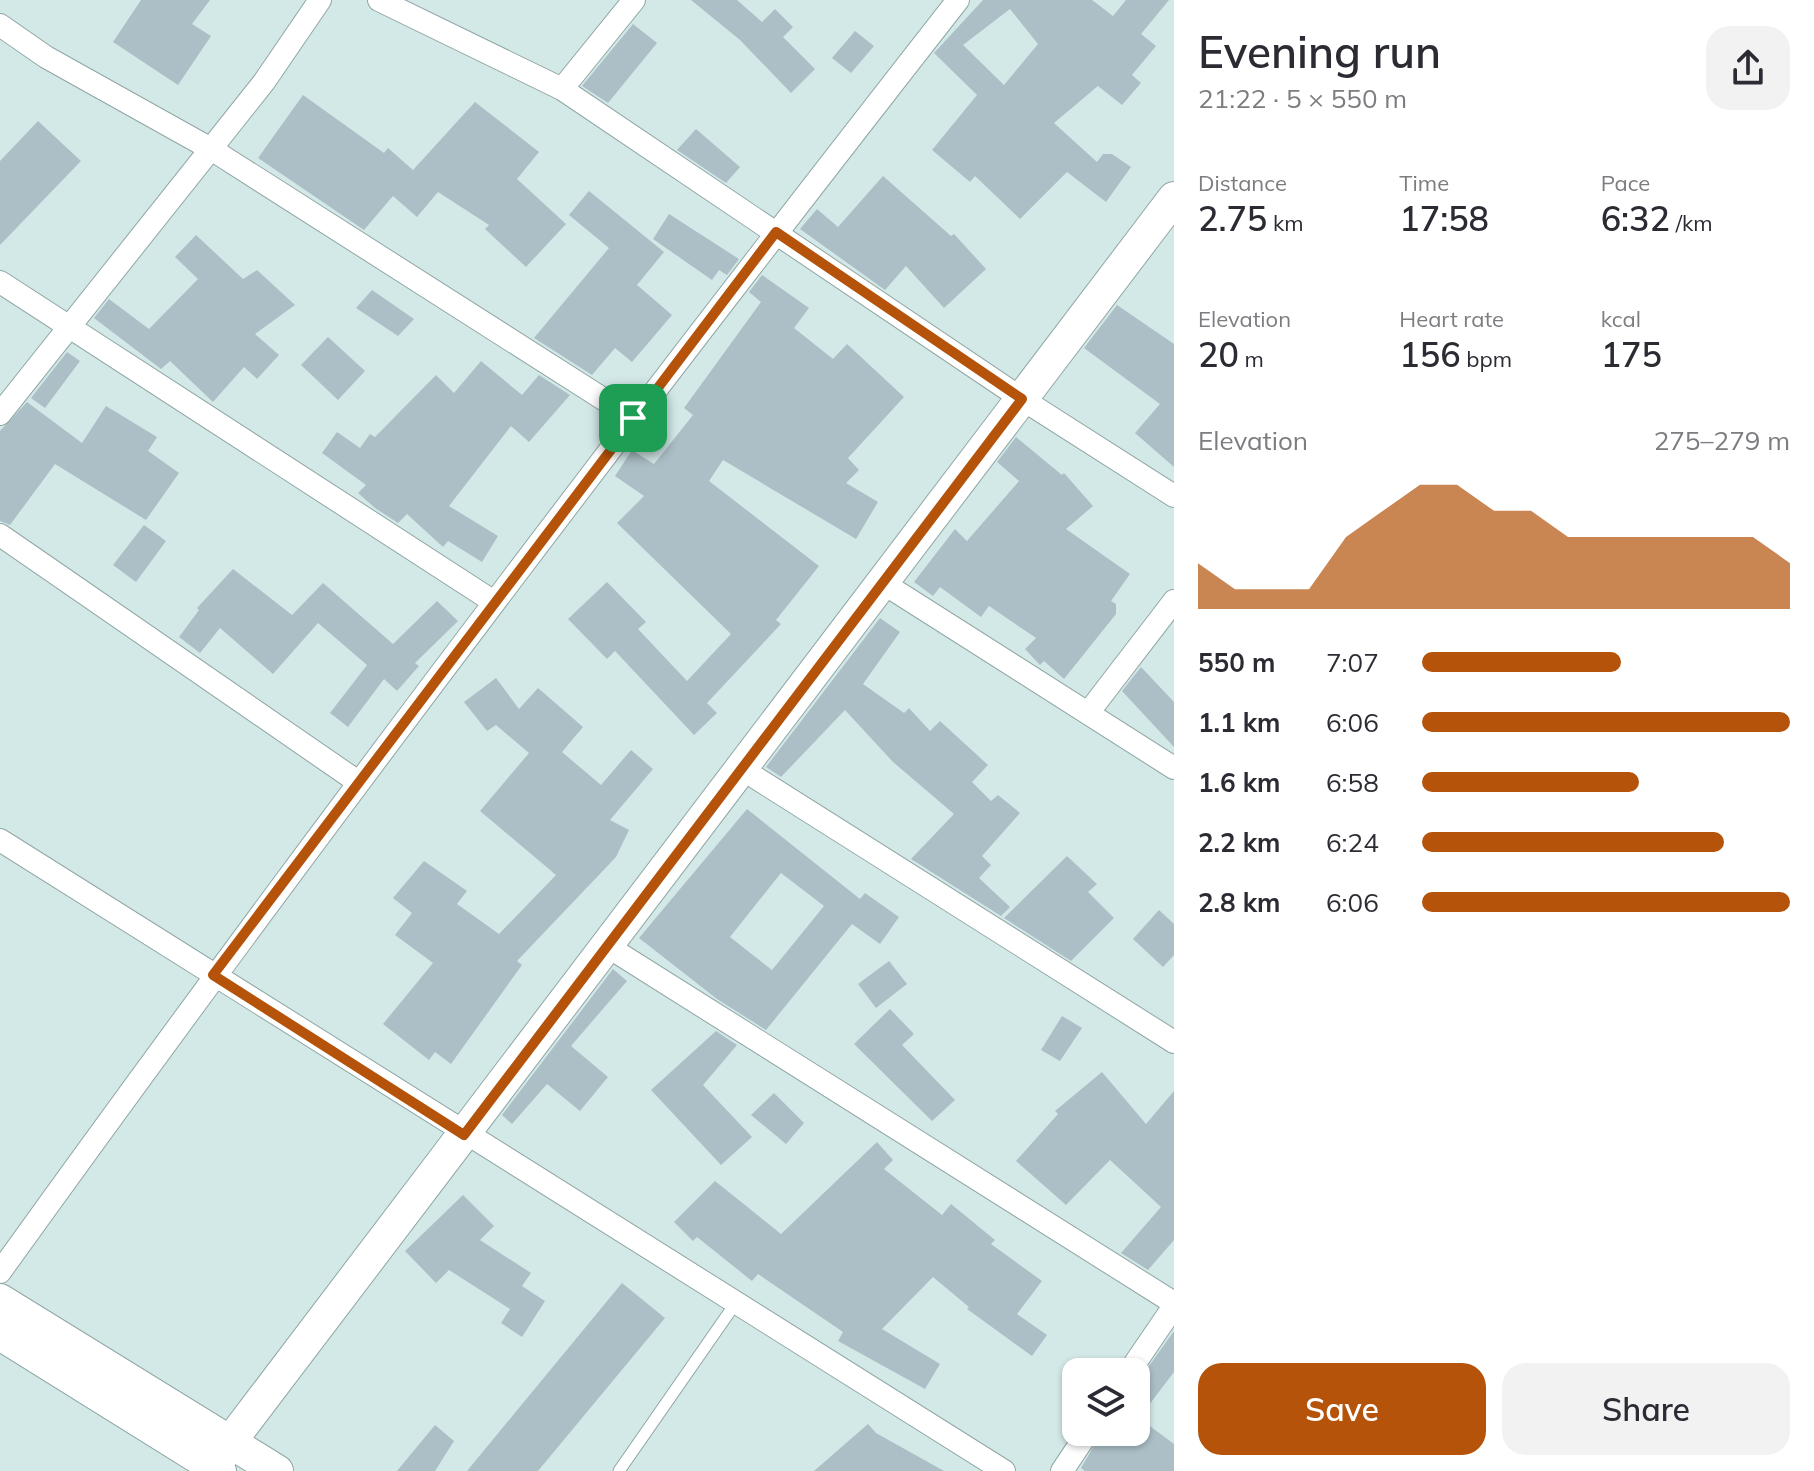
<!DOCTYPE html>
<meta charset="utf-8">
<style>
body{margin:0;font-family:Mulish,sans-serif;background:#f2f2f3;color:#2b2b33;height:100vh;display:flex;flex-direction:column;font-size:30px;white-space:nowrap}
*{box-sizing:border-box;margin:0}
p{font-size:26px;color:#7c7c81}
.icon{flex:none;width:44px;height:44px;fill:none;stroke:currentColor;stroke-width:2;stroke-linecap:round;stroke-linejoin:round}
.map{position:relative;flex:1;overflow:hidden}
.drawer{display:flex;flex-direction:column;background:#fff;width:640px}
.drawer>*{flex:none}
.tools{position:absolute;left:1062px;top:1358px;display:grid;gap:16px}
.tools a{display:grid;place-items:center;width:88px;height:88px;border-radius:16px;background:#fff;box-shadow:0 2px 6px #0004;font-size:40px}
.pin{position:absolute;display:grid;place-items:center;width:68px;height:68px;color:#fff;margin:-34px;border-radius:16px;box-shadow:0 4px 12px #0006}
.round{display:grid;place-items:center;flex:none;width:84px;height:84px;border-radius:24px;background:#f2f2f3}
.summary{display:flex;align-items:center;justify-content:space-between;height:136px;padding:0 24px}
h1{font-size:44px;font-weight:600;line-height:60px}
.figures{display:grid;grid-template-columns:repeat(3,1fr);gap:12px;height:136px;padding:8px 24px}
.figures div{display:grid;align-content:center}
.figures b{font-size:34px;font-weight:600}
.figures small{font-size:22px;font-weight:400}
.figures p{font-size:22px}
.chart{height:224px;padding:16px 24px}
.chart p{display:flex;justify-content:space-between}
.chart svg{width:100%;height:144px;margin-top:8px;fill:#b45309;opacity:.7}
.primary-button{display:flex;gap:16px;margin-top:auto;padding:16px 24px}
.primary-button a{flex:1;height:92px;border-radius:24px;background:#b45309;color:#fff;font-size:32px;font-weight:600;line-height:92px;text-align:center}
.primary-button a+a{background:#f2f2f3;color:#2b2b33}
ul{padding:0 24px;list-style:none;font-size:26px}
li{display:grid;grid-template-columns:128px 96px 1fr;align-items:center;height:60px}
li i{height:20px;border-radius:10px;background:#b45309}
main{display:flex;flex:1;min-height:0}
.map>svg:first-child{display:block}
.building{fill:#acbfc7;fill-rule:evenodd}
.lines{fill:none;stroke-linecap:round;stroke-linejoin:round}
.lane-casing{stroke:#90a6a5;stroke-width:13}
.street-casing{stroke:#90a6a5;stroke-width:24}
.secondary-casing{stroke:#90a6a5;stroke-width:34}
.lane{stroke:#fff;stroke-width:11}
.street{stroke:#fff;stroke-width:22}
.secondary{stroke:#fff;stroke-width:32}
.route-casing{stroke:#fff;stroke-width:16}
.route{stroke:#b45309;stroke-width:10}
</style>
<main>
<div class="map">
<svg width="1174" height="1471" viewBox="0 0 1174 1471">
<rect width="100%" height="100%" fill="#d3e9e8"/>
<g class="building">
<path d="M141 0H210L192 24 211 36 178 85 113 42Z"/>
<path d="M691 0H737L762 22 775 9 793 27 783 37 815 69 791 93 740 40Z"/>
<path d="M983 0H1092L1113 16 1126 0H1169L1141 34 1156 46 1132 75 1141 83 1122 105 1098 86 1054 123 1097 162 1103 154H1112L1131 167 1106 202 1067 172 1020 219 975 176 970 182 932 150 977 95 934 53ZM1010 9 1038 44 1004 85 963 45Z"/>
<path d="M633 24 657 43 608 103 582 86Z"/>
<path d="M855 31 874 46 851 73 832 58Z"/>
<path d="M303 95 384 153 388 148 413 170 475 102 539 152 517 179 566 224 526 267 485 229 489 225 438 192 417 217 393 196 364 230 258 158Z"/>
<path d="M38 121 81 161 0 245V161Z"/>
<path d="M696 129 740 167 726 183 677 150Z"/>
<path d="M883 176 951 236 954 234 986 269 944 308 906 266 885 290 800 229 817 209 838 227Z"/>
<path d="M589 191 664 252 637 285 672 315 632 362 615 348 592 375 534 338 609 248 569 215Z"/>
<path d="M669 214 739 259 727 275 719 270 712 280 653 239Z"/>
<path d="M196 235 243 279 257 270 295 305 255 334 279 355 257 379 244 367 213 402 170 361 161 369 94 318 109 299 149 329 198 279 175 257Z"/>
<path d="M762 275 809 308 794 328 833 359 847 344 904 397 848 458 859 470 846 483 878 502 856 539 723 460 709 481 819 566 776 620 781 624 707 703 717 713 694 735 615 651 607 659 568 619 607 582 646 622 638 629 687 681 731 634 617 523 644 496 615 476 632 450 654 464 693 415 684 408 761 302 749 292Z"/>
<path d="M372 290 414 319 398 336 356 308Z"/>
<path d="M1117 305 1174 344V467L1135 433 1160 404 1084 348Z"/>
<path d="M328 337 365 371 338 400 301 365Z"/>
<path d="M67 352 80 361 45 408 31 398Z"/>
<path d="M481 361 522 395 539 375 570 395 529 442 511 426 449 506 498 536 482 562 448 541 443 547 407 514 398 523 375 508 358 493 366 485 322 453 337 432 360 448 370 434 375 437 436 375 454 393Z"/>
<path d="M27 402 82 443 106 406 157 437 148 451 179 473 146 520 55 464 10 525 0 521V431Z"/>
<path d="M1016 437 1062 475 1064 473 1093 506 1066 529 1130 574 1111 601 1116 604V614L1064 679 1044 661 1040 665 1025 649 1036 638 989 606 981 617 940 587 933 596 914 582 955 529 967 541 1019 481 997 462Z"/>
<path d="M144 525 166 541 136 582 113 565Z"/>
<path d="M233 569 292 615 323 583 393 644 437 601 458 621 415 663 419 666 397 691 384 679 348 727 330 713 367 665 318 623 273 674 220 628 200 653 179 637 199 610 197 608Z"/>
<path d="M880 618 900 632 863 684 904 713 909 708 930 731 940 721 988 765 972 782 991 801 998 795 1020 813 982 856 991 865 979 878 1010 907 1001 916 911 859 954 814 893 762 845 710 781 777 766 767Z"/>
<path d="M1141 667 1174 702V747L1122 691Z"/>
<path d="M496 678 519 709 538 688 583 727 562 752 601 785 631 750 653 769 610 820 629 830 616 857 517 961 522 965 451 1064 435 1052 429 1060 383 1024 433 963 395 935 412 913 393 898 424 861 467 891 457 904 499 934 556 875 480 811 529 753 496 725 487 731 464 702Z"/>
<path d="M747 809 860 899 865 893 899 917 880 944 852 924 766 1030 717 999 639 938ZM781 873 824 906 772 970 730 937Z"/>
<path d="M1067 856 1097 884 1088 892 1114 918 1071 961 1004 918Z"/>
<path d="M1159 910 1174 924V955L1163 967 1133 939Z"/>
<path d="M889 961 907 984 876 1008 858 984Z"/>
<path d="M613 969 627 981 571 1046 608 1077 580 1111 547 1084 512 1124 502 1115Z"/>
<path d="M890 1009 914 1034 902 1045 955 1100 932 1121 854 1044Z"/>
<path d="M1062 1016 1082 1028 1060 1061 1041 1050Z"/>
<path d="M716 1031 737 1045 703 1085 752 1137 721 1165 651 1090Z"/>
<path d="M1102 1072 1146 1124 1174 1091V1240L1148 1270 1121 1253 1161 1207 1110 1160 1066 1205 1016 1161 1058 1114 1055 1111Z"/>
<path d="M774 1093 804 1123 786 1144 751 1115Z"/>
<path d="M877 1142 893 1160 884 1169 942 1215 951 1204 995 1240 991 1244 1042 1281 1017 1314 1047 1335 1032 1356 967 1309 969 1307 933 1277 882 1329 940 1364 925 1389 838 1341 843 1332 758 1274 752 1281 697 1237 693 1241 674 1222 715 1181 781 1234Z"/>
<path d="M463 1195 494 1226 480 1240 531 1273 522 1286 545 1301 522 1337 501 1323 510 1309 449 1270 436 1283 405 1251Z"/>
<path d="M622 1283 665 1318 538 1471H467Z"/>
<path d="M1174 1331V1372L1139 1418 1174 1444V1471H1085L1081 1468 1102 1432H1136V1384Z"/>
<path d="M868 1424 876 1433 944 1471H814Z"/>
<path d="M435 1425 454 1441 435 1471H397Z"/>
</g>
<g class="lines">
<defs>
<path id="lane" d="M619 1471 735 1304"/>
<g id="street">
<path d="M379 0 562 89 1022 399 1174 496"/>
<path d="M0 25 46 57 211 149 633 418"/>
<path d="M562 89 634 0"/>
<path d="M0 282 494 602"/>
<path d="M0 414 264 82 320 0"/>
<path d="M0 535 358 782"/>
<path d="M883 583 1174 768"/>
<path d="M1088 713 1174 601"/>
<path d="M742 769 1174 1042"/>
<path d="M0 840 1004 1471"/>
<path d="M607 946 1174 1303"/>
<path d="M0 1272C310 841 631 418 958 0"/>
<path d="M1129 1372 1174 1306"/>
<path d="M1062 1471 1088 1432"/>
</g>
<g id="secondary">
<path d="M0 1300 277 1471"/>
<path d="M0 1334 220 1471"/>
<path d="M212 1471 230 1442 1174 198"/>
</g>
</defs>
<use href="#lane" class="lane-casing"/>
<use href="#street" class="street-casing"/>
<use href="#secondary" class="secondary-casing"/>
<use href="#lane" class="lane"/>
<use href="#street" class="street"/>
<use href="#secondary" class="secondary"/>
</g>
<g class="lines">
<defs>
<path id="route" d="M776 232 1022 399 464 1135 213 975Z"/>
</defs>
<use href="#route" class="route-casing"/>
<use href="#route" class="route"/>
</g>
</svg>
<div class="tools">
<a><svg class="icon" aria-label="layers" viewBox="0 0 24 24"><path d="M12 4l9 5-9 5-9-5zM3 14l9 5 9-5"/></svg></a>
</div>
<div class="pin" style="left:633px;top:418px;background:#1e9e55"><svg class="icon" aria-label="arrive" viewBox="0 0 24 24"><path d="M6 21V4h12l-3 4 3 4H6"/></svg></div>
</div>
<section class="drawer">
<div class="summary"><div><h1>Evening run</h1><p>21:22 · 5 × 550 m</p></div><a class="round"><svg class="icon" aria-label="share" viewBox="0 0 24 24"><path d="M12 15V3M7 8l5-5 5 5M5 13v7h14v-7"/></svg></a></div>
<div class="figures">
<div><p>Distance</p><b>2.75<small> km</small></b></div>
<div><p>Time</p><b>17:58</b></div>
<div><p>Pace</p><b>6:32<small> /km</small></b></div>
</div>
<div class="figures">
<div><p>Elevation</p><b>20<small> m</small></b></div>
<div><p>Heart rate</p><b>156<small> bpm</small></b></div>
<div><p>kcal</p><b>175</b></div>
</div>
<div class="chart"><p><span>Elevation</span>275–279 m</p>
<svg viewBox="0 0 160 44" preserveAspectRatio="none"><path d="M0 44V30L10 38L20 38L30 38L40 22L50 14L60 6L70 6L80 14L90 14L100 22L110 22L120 22L130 22L140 22L150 22L160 30V44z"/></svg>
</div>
<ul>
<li><b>550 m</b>7:07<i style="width:54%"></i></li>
<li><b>1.1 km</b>6:06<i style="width:100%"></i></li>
<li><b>1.6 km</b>6:58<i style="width:59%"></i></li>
<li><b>2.2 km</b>6:24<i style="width:82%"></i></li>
<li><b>2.8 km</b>6:06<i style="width:100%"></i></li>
</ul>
<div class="primary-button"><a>Save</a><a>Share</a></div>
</section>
</main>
